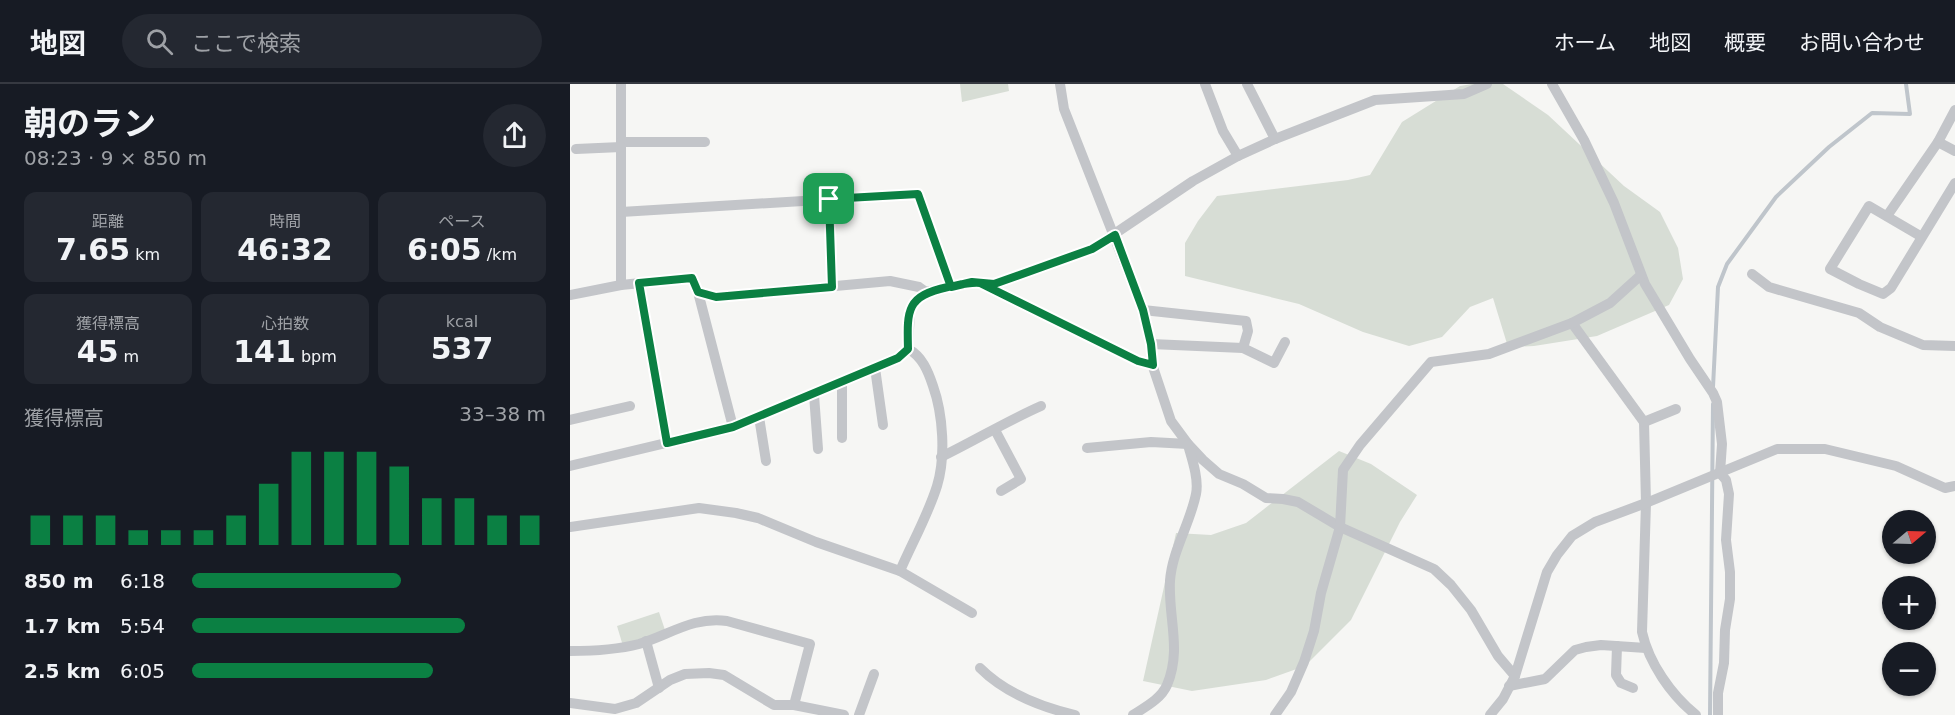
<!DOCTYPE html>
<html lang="ja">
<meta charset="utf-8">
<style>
body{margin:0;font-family:"DejaVu Sans","Noto Sans JP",sans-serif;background:#242831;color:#f1f3f6;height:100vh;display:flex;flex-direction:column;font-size:22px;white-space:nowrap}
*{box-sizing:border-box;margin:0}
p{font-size:20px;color:#9ea1a6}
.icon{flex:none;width:33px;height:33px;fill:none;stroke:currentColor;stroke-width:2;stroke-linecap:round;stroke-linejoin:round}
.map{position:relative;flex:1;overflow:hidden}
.sheet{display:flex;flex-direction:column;background:#171b24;width:570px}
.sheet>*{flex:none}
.needle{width:39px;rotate:71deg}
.controls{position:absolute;left:1312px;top:426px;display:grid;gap:12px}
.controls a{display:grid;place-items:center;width:54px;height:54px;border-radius:50%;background:#171b24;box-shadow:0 2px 4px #0004;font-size:30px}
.pin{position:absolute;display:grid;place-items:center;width:51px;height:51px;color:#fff;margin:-26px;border-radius:12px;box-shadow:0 3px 9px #0006}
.round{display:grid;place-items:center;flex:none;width:63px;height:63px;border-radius:32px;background:#242831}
.headline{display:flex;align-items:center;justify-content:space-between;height:102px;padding:0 24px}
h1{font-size:33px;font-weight:700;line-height:45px}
.figures{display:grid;grid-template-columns:repeat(3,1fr);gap:9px;height:102px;padding:6px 24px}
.figures div{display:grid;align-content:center;border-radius:12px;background:#242831;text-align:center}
.figures b{font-size:30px;font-weight:700}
.figures small{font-size:16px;font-weight:400}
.figures p{font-size:16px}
.chart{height:168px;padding:12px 24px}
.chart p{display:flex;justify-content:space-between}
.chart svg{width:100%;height:108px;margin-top:6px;stroke:#0b8043;stroke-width:6}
ul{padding:0 24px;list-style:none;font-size:20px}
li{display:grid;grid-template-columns:96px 72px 1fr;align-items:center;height:45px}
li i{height:15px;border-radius:8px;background:#0b8043}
header{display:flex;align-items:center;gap:36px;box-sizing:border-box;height:84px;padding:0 30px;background:#171b24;border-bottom:2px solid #363941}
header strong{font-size:28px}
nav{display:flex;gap:33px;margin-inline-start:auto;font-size:21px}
.search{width:420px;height:54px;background:#242831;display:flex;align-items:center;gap:15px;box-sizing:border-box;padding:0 21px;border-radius:33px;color:#9ea1a6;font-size:22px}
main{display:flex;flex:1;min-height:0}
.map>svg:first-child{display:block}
.green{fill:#d7ddd5}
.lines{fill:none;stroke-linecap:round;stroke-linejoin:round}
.stream{stroke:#bfc5cb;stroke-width:4}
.street{stroke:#c3c5c9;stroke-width:10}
.route-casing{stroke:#fff;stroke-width:12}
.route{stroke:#0b8043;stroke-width:8}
</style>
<header>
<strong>地図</strong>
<div class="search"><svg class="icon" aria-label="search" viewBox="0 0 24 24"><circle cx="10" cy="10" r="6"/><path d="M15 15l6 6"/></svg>ここで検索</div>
<nav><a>ホーム</a><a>地図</a><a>概要</a><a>お問い合わせ</a></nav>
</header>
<main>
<section class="sheet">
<div class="headline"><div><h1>朝のラン</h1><p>08:23 · 9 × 850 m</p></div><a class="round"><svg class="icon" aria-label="share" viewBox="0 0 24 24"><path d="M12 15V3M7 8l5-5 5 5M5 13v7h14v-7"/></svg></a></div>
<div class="figures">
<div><p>距離</p><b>7.65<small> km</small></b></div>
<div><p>時間</p><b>46:32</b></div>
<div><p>ペース</p><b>6:05<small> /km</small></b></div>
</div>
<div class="figures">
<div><p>獲得標高</p><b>45<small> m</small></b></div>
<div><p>心拍数</p><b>141<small> bpm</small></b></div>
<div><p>kcal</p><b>537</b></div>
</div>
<div class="chart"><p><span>獲得標高</span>33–38 m</p>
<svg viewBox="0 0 160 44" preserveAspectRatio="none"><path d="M5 44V32M15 44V32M25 44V32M35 44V38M45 44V38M55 44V38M65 44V32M75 44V19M85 44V6M95 44V6M105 44V6M115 44V12M125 44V25M135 44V25M145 44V32M155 44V32"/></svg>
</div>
<ul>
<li><b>850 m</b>6:18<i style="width:59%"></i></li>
<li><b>1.7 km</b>5:54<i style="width:77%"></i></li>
<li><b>2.5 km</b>6:05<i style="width:68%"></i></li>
</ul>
</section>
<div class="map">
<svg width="1385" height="631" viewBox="0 0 1385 631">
<rect width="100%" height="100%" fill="#f6f6f4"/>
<g class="green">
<path d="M390 0H438L439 7 392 18Z"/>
<path d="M902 0H933L978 31 1054 102 1090 128 1108 164 1113 195 1099 221 1027 252 964 262 938 263 923 214 900 223 872 253 839 262 793 248 729 220 615 192V159L628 137 647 112 778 96 800 91 832 38 890 2Z"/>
<path d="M769 367 801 380 847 411 830 438 781 536 735 582 696 596 622 607 573 597 606 449 641 451 676 439Z"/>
<path d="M89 528 96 549 53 562 47 542Z"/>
</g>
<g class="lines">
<g class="stream">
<path d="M1143 303 1148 203 1157 180 1206 113 1259 63 1302 29 1340 30 1336 0"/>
<path d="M1140 631 1143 320"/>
</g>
<g class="street">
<path d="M51 0V201"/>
<path d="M490 0 494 25 573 226 581 260 582 280 601 337 618 360 633 376 649 390 673 400 696 414 713 415 728 418 770 443 864 485 881 501 901 526 928 572 945 592"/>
<path d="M635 0 653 47 668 72"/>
<path d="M677 0 705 55"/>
<path d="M982 0 1014 56 1044 119 1075 200 1120 275 1143 309 1147 318 1152 360 1150 389 1156 396 1159 410 1156 456 1160 488V515L1155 546 1154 579 1148 609V631"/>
<path d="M51 58H135"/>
<path d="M1368 58 1385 67"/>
<path d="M6 65 51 63"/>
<path d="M259 115 262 203"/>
<path d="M51 128 348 110 381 203"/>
<path d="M1317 132 1368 58 1385 26"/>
<path d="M1352 153 1299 122 1260 185 1289 200 1313 210 1321 204 1385 99"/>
<path d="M1182 190 1199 203 1289 229 1310 243 1353 261 1385 262"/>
<path d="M69 199 97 359"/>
<path d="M415 202 568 277 583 281"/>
<path d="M128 208 146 213 320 197 349 203 356 208"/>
<path d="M0 211 51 201 121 194 128 208 163 343"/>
<path d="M573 226 676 237 678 247 673 264"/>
<path d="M1002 239 1074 338 1076 419 1072 548C1079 579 1101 611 1126 631"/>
<path d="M581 260 673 264 704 279 715 258"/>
<path d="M305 284 313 341"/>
<path d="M272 299V354"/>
<path d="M244 311 248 365"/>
<path d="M189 333 196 377"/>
<path d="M0 336 60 322"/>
<path d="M1074 338 1106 325"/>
<path d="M425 346 451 395 431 407"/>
<path d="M517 364 581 358 618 360"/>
<path d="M371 373C404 357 437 337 471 322"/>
<path d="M0 382 163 343 329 274 338 265 340 226 346 216 356 208 402 198 425 200 522 165 623 97 668 72 705 55 805 16 894 10 917 0"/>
<path d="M0 443 129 424 166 429 188 434 246 458 330 487 402 529"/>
<path d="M330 487C342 459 358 431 367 402 376 373 373 330 363 302 358 287 352 272 338 265"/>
<path d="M76 557 89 604"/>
<path d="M1047 562 1046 591 1051 599 1063 604"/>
<path d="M0 567C23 567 46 566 69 560 99 551 124 532 157 537L240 560 224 621"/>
<path d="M410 584C435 609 471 623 505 631"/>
<path d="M939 602 975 595 1005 566 1016 563 1031 561 1076 564"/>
<path d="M0 619 45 625 66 619 100 596 115 590 139 589 154 591 204 621H224L274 631"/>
<path d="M289 631 304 590"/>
<path d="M563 631C575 623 591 615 597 601 612 566 598 533 600 497 602 467 620 440 626 410 629 395 622 375 618 361"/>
<path d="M705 631 721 608 734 578 744 547 751 509 770 443 773 386 790 361 861 278 919 270 1002 239 1040 219 1071 191"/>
<path d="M920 631 933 615 945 592 977 488 987 471 1002 452 1025 438 1076 419 1207 365H1255L1326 382 1375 404 1385 402"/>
</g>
</g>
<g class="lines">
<defs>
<path id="route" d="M259 115 262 203 146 213 128 208 122 194 69 199 97 359 163 343 328 274 338 265C337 226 336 212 378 203 389 201 399 198 410 199L568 277 583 281 581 260 573 226 545 151 522 165 424 200 402 198 381 203 348 110 259 115"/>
</defs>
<use href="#route" class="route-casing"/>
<use href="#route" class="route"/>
</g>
</svg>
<div class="controls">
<a><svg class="needle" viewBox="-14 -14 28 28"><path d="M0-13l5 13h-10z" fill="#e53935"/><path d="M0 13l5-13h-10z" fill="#9ea1a6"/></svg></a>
<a>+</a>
<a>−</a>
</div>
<div class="pin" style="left:259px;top:115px;background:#1e9e55"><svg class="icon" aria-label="arrive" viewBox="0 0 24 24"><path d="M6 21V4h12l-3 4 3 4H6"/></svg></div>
</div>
</main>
